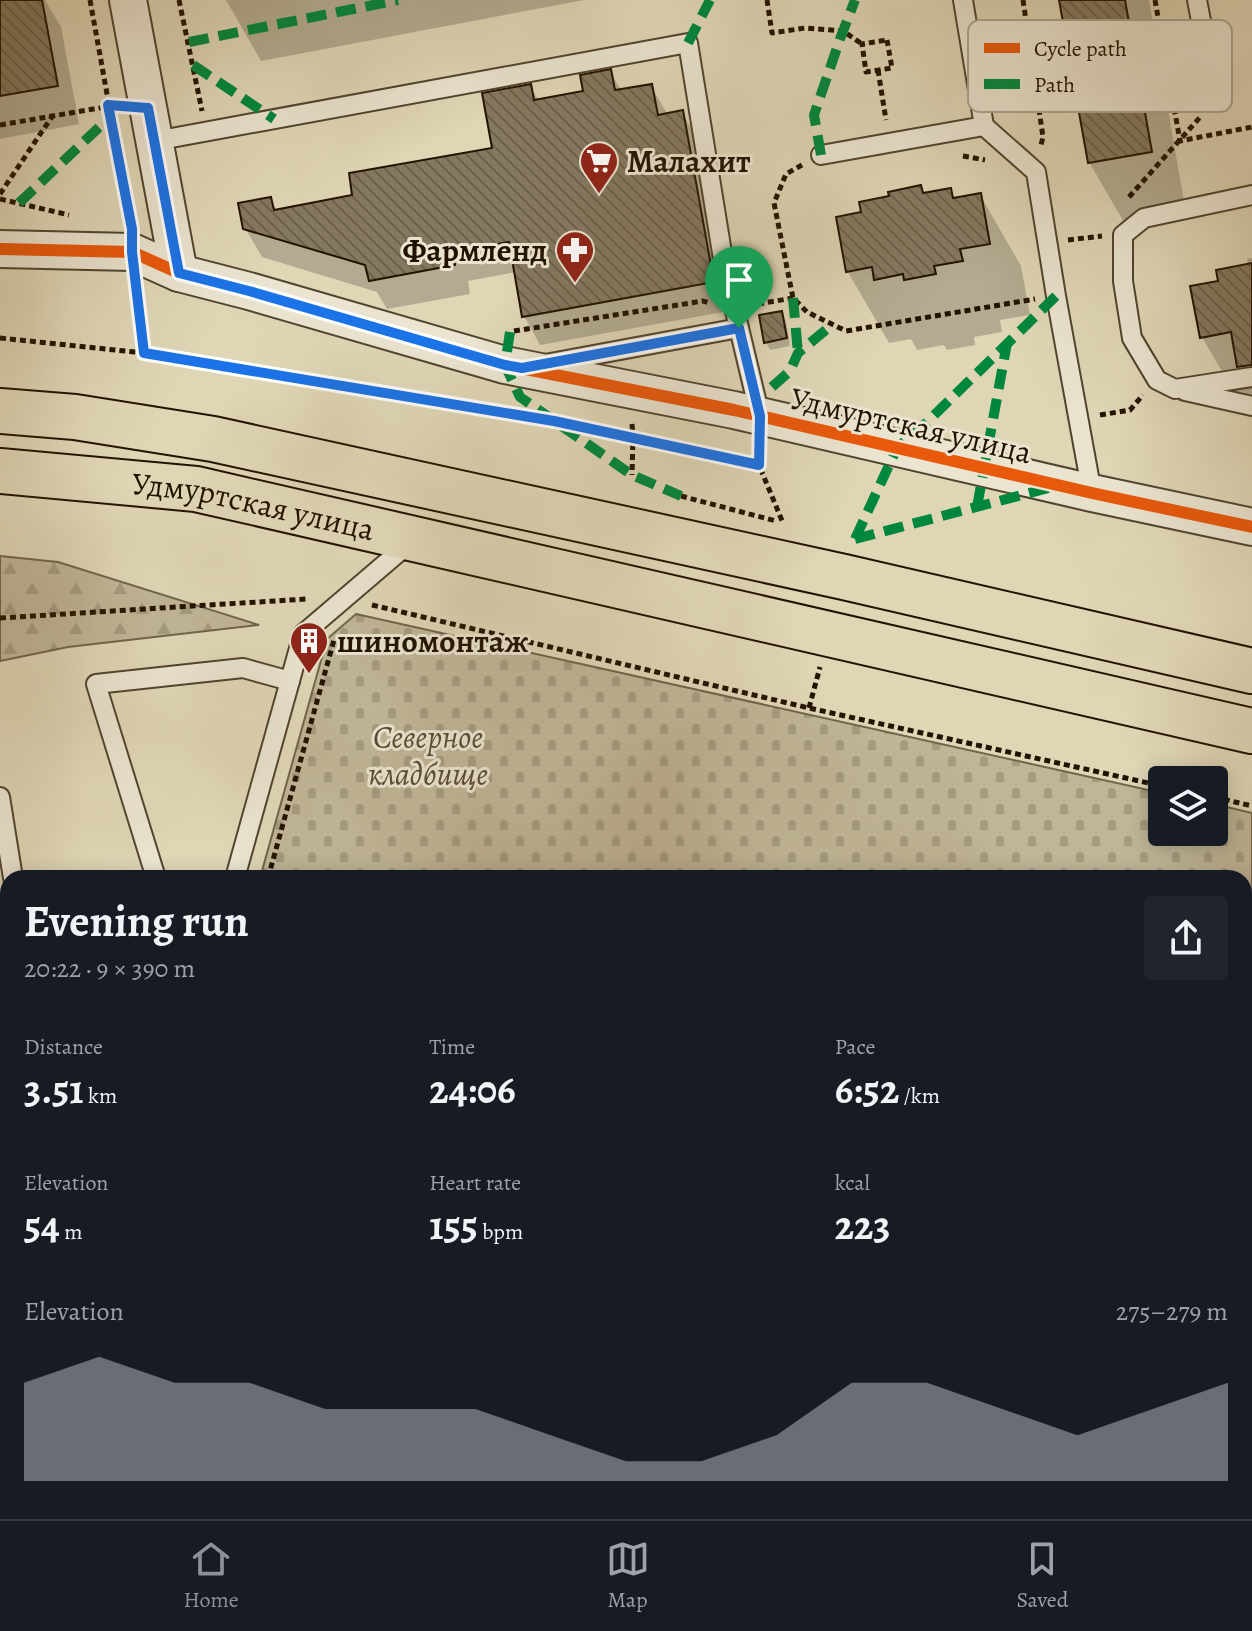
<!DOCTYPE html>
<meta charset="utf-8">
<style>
body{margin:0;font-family:Alegreya,serif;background:#20242c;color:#f1f3f6;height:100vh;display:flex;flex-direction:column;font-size:30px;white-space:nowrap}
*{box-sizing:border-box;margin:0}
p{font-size:26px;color:#9ea1a6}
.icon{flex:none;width:44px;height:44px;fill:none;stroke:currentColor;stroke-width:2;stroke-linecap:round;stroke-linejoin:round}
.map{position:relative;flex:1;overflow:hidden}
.details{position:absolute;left:0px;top:870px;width:1252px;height:650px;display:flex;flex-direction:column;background:#171b24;border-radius:24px 24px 0 0;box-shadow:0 4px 20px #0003}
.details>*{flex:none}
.controls{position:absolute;left:1148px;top:766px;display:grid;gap:16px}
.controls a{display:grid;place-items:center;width:80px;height:80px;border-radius:8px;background:#171b24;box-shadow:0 4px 20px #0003;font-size:40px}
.pin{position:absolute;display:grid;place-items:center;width:68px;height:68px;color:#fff;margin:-82px -34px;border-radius:50% 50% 50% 0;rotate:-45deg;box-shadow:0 0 8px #0007}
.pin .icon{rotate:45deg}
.round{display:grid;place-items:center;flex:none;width:84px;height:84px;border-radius:8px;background:#20242c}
.headline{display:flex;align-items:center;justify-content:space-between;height:136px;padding:0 24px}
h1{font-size:44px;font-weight:700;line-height:60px}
.metrics{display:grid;grid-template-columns:repeat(3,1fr);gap:12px;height:136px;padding:8px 24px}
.metrics div{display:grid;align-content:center}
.metrics b{font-size:40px;font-weight:700}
.metrics small{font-size:22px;font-weight:400}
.metrics p{font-size:22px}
.chart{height:224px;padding:16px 24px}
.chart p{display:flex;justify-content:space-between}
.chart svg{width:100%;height:144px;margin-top:8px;fill:#8c9099;opacity:.7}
.tabs{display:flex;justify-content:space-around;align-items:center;height:112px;border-top:2px solid #363941;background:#171b24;font-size:22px;color:#9ea1a6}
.tabs a{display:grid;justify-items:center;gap:4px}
.tabs .active{color:#8c9099}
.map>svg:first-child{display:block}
.forest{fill:url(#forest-firs);stroke:#70644c;stroke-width:2}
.cemetery{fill:url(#cemetery-stones);stroke:#70644c;stroke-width:2}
.shadow{fill:#0003}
.building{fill:url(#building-back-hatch);stroke:#221300;stroke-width:2}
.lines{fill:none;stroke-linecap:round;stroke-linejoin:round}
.service-casing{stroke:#51442e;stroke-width:22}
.minor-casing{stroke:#51442e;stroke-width:40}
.primary-casing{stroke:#221300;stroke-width:48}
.path{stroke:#221300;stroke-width:5;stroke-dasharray:6 4;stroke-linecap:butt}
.service{stroke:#eae4d0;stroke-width:18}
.minor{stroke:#eae4d0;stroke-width:36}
.primary{stroke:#dfd6b6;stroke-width:44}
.quiet{stroke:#00873e;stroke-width:10;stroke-dasharray:20 10;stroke-linecap:butt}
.cycleway-casing{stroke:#eae4d0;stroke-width:17}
.cycleway{stroke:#e8590c;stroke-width:12}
.route-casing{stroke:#fff;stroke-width:16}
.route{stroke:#1a73e8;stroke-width:10}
.labels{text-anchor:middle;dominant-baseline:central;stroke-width:6;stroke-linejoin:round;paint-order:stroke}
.poi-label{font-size:32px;font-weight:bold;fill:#221300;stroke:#eae4d0;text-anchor:start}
.street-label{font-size:32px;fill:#221300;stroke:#eae4d0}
.park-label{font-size:32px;font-style:italic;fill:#594c35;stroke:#eae4d0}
.key{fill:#eae4d0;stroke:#aea592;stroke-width:2}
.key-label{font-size:22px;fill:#221300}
</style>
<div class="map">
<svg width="1252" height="1519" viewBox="0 0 1252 1519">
<defs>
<pattern id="forest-firs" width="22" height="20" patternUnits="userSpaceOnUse" patternTransform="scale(2)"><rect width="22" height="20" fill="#bfb597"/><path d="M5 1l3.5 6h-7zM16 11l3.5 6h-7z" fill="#a49b80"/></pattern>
<pattern id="cemetery-stones" width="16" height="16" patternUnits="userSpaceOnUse" patternTransform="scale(2)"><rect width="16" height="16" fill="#bfb597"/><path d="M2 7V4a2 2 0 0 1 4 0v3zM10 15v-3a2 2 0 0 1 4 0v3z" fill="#a49b80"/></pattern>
<pattern id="building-back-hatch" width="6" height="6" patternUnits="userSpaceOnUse" patternTransform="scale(2)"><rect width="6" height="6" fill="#84785f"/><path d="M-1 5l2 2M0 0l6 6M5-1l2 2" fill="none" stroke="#6c614c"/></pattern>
</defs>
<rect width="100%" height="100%" fill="#dfd6b6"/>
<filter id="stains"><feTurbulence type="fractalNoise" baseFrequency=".0025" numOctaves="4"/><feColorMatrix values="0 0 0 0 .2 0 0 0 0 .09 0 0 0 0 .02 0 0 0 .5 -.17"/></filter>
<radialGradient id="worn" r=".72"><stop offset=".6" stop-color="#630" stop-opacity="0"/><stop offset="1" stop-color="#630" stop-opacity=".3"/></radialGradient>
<path class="forest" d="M0 556 58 562 259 625 68 647 0 661Z"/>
<path class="cemetery" d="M356 614 1162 793V832H1214V804L1252 813V1519H80L82 1512H1244V878H260L327 639Z"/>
<g class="shadow">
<path d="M0 0H45L61 27 79 124 0 139Z"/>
<path d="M226 0H584L261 61Z"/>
<path d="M1061 0H1149L1186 213 1125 224 1089 162Z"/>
<path d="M610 72 622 91 651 86 668 115 682 113 699 141 729 311 540 345 524 316 516 272 468 281 470 294 387 309 377 292 262 257 245 228 270 199 277 211 354 196 494 150 530 86 539 101 585 93Z"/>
<path d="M920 187 924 194 950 190 955 200 980 195 1021 266 1030 315 1000 320 1002 332 974 337 975 345 947 350 944 345 917 350 911 339 889 343 848 272 838 218 863 214 891 198Z"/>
<path d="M1252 258V406L1243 408 1202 337 1220 283 1248 266 1247 259Z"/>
<path d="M781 313 786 321 790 346 770 350 766 342Z"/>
</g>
<g class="building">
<path d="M0 0H42L58 86 0 96Z"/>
<path d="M1059 0H1125L1152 152 1088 163Z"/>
<path d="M611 69 615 90 652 84 658 115 683 110 714 282 522 317 509 242 453 252 455 265 369 281 365 265 243 229 238 203 271 197 274 210 352 195 349 173 492 148 482 93 531 84 534 100 583 91 580 75Z"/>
<path d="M921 185 923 193 951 188 953 198 981 193 990 244 960 249 963 261 934 266 936 274 904 280 903 274 874 280 872 267 846 272 836 217 861 212 859 202 889 196 888 192Z"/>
<path d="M1252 263V365L1237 367 1231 332 1200 338 1190 286 1218 281 1216 270Z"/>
<path d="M782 311 787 338 764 343 759 315Z"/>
</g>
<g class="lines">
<defs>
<g id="service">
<path d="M1197 0 1216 99"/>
<path d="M984 126 1036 172 1056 296 1092 493"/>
<path d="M155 141 688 43 724 265 760 416"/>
<path d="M821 155 984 126 963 0"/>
<path d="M1252 195 1144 218 1123 235V281L1132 338 1157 380 1175 389 1252 377"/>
<path d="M545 364 739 328"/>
<path d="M1185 391 1252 406"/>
<path d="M0 797 13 878"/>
<path d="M156 878 96 684 243 668 290 681"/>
<path d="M235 878 303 634 413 540"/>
<path d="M0 1424 8 1415"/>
<path d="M0 1450 8 1448"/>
</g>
<g id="minor">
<path d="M128 0 179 273"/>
<path d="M0 249 132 252 179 273 249 291 505 365 734 410 1092 493 1252 527"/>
</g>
<g id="primary">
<path d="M0 411 75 417 213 439 844 577 1252 671"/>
<path id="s1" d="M0 471 196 489 1252 731"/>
</g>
</defs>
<use href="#service" class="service-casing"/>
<use href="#minor" class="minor-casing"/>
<use href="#primary" class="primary-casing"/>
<g class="path">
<path d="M90 0 130 221"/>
<path d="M179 0 202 111"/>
<path d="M767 0 772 33 805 28 843 31 862 44"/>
<path d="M1023 0 1043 137 1041 145"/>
<path d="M1155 0 1180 141 1252 127"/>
<path d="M992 29 1026 23"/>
<path d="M887 40 892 68 866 72 862 44Z"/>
<path d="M878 70 886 120"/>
<path d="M0 125 111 106"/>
<path d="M963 156 985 160"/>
<path d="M802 165 786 174 774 203 793 298 807 312 846 331 1035 299"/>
<path d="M0 194 53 115"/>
<path d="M1129 197 1202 115"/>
<path d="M0 199 69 215"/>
<path d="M1068 240 1102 236"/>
<path d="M137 291 144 353"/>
<path d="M758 304 793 298"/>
<path d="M514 331 703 301 709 303"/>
<path d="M0 338 144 353 554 421 759 465"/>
<path d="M1100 415 1130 410 1143 395"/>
<path d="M632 424 633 438 632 475"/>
<path d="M759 449V465L783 523"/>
<path d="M681 496 776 521"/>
<path d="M372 605 809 708 1162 786"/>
<path d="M0 618 306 599"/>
<path d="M809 708 820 667"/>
<path d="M1214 797 1252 806"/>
<path d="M268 878 334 640"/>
<path d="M91 1519 93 1512"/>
</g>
<use href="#service" class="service"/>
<use href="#minor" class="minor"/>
<use href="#primary" class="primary"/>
<g class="quiet">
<path d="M189 42 398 0"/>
<path d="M688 43 710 0"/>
<path d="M193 65 274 119"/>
<path d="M821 155 814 115 840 39 855 0"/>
<path d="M19 203 110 117"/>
<path d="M793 298 798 353"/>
<path d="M510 332 505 365 520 397 632 475 681 496"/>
<path d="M772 387 790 371 798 353 833 324"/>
<path d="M977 507 1007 343"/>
<path d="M855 539 897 448 925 424 1056 296"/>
<path d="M855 539 1052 487"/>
</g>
<defs>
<path id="cycleway" d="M0 249 132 252 179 273 249 291 505 365 734 410 1092 493 1252 527"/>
</defs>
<use href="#cycleway" class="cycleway-casing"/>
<use href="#cycleway" class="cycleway"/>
</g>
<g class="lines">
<defs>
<path id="route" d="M108 105 148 108 179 273 249 291 505 365 522 368 739 328 760 416 759 465 554 421 144 353 132 252V229Z"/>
</defs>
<use href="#route" class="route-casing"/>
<use href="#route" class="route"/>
</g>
<defs>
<symbol id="supermarket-pin" viewBox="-11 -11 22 30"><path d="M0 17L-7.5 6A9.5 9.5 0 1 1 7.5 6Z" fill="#8f2418" stroke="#eae4d0"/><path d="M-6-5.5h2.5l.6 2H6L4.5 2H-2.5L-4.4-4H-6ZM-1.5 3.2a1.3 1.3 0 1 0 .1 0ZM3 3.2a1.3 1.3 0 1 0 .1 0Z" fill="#fff"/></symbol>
<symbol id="pharmacy-pin" viewBox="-11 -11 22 30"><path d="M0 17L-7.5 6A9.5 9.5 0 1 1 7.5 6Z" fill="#8f2418" stroke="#eae4d0"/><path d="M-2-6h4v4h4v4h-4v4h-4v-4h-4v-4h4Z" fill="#fff"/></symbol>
<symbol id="building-pin" viewBox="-11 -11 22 30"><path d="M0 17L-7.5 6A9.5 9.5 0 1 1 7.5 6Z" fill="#8f2418" stroke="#eae4d0"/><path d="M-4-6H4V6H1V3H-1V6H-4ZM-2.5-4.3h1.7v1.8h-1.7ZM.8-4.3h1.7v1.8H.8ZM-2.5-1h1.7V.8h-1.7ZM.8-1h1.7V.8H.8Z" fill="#fff"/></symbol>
</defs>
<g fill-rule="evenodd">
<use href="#supermarket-pin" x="577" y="139" width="44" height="60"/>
<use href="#pharmacy-pin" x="553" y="228" width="44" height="60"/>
<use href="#building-pin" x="287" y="619" width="44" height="60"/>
</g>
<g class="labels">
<g class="poi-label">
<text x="627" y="161">Малахит</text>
<text x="547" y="250" text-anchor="end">Фармленд</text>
<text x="337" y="641">шиномонтаж</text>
</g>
<g class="street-label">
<text transform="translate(911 425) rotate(13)">Удмуртская улица</text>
<text stroke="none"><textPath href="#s1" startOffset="256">Удмуртская улица</textPath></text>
</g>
<g class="park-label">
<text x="428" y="737">Северное<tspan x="428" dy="37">кладбище</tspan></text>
</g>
</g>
<rect x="968" y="20" width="264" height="92" rx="12" class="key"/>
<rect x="984" y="43" width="36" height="10" fill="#e8590c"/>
<rect x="984" y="79" width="36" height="10" fill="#00873e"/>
<g class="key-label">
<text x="1034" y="56">Cycle path</text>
<text x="1034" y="92">Path</text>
</g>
<rect width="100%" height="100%" filter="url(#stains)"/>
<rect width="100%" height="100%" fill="url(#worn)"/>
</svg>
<div class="controls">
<a><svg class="icon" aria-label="layers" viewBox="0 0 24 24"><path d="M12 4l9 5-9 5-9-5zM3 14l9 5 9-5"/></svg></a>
</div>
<div class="pin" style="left:739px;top:328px;background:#1e9e55"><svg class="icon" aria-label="arrive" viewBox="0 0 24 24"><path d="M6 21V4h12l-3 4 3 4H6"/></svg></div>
<section class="details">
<div class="headline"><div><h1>Evening run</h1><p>20:22 · 9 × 390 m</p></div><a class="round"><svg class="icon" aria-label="share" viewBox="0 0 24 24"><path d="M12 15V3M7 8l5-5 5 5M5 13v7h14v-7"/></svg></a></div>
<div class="metrics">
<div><p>Distance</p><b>3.51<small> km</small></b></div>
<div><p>Time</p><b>24:06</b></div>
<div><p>Pace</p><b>6:52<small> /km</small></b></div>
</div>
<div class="metrics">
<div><p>Elevation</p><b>54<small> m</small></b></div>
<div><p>Heart rate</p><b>155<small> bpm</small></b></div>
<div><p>kcal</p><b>223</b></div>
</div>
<div class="chart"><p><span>Elevation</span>275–279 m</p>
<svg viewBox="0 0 160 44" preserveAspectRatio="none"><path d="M0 44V14L10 6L20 14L30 14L40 22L50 22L60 22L70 30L80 38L90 38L100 30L110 14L120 14L130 22L140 30L150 22L160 14V44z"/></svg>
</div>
</section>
</div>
<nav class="tabs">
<a class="active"><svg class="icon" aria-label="home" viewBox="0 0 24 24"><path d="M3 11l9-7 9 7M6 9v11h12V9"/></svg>Home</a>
<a><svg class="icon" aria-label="map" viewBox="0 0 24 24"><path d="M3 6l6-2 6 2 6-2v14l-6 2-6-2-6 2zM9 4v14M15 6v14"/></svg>Map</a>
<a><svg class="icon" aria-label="saved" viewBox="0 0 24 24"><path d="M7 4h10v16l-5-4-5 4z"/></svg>Saved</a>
</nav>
